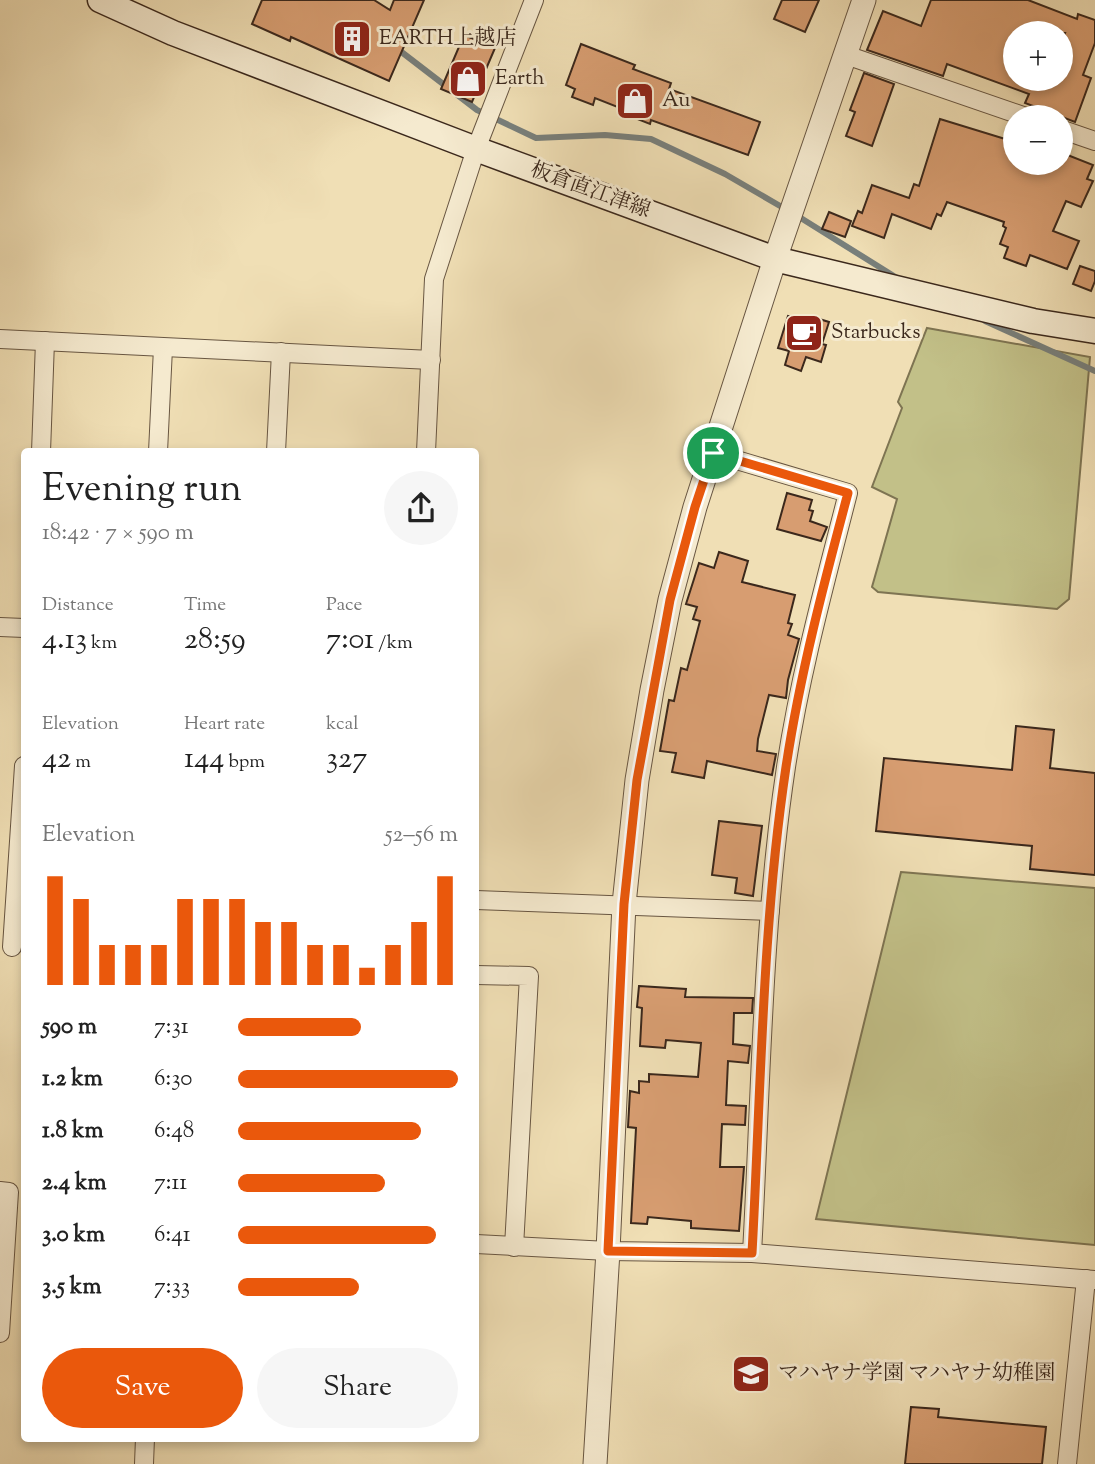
<!DOCTYPE html>
<meta charset="utf-8">
<style>
body{margin:0;font-family:"Sorts Mill Goudy","Noto Serif JP",serif;background:#f6f6f6;color:#222;height:100vh;display:flex;flex-direction:column;font-size:26px;white-space:nowrap}
*{box-sizing:border-box;margin:0}
p{font-size:23px;color:#767676}
.icon{flex:none;width:38px;height:38px;fill:none;stroke:currentColor;stroke-width:2;stroke-linecap:round;stroke-linejoin:round}
.map{position:relative;flex:1;overflow:hidden}
.side{position:absolute;left:21px;top:448px;width:458px;height:994px;display:flex;flex-direction:column;background:#fff;border-radius:7px;box-shadow:0 4px 10px #0003}
.side>*{flex:none}
.tools{position:absolute;left:1003px;top:21px;display:grid;gap:14px}
.tools a{display:grid;place-items:center;width:70px;height:70px;border-radius:50%;background:#fff;box-shadow:0 4px 10px #0003;font-size:35px}
.pin{position:absolute;display:grid;place-items:center;width:60px;height:60px;color:#fff;margin:-30px;border:4px solid #fff;border-radius:50%;box-shadow:0 2px 7px #0007}
.round{display:grid;place-items:center;flex:none;width:74px;height:74px;border-radius:37px;background:#f6f6f6}
.summary{display:flex;align-items:center;justify-content:space-between;height:119px;padding:0 21px}
h1{font-size:38px;font-weight:600;line-height:52px}
.metrics{display:grid;grid-template-columns:repeat(3,1fr);gap:10px;height:119px;padding:7px 21px}
.metrics div{display:grid;align-content:center}
.metrics b{font-size:30px;font-weight:600}
.metrics small{font-size:19px;font-weight:400}
.metrics p{font-size:19px}
.chart{height:196px;padding:14px 21px}
.chart p{display:flex;justify-content:space-between}
.chart svg{width:100%;height:126px;margin-top:7px;stroke:#ea580c;stroke-width:6}
.action{display:flex;gap:14px;margin-top:auto;padding:14px 21px}
.action a{flex:1;height:80px;border-radius:42px;background:#ea580c;color:#fff;font-size:28px;font-weight:600;line-height:80px;text-align:center}
.action a+a{background:#f6f6f6;color:#222}
ul{padding:0 21px;list-style:none;font-size:23px}
li{display:grid;grid-template-columns:112px 84px 1fr;align-items:center;height:52px}
li i{height:18px;border-radius:9px;background:#ea580c}
.map>svg:first-child{display:block}
.green{fill:#c2c088;stroke:#7e7452;stroke-width:2}
.lines{fill:none;stroke-linecap:round;stroke-linejoin:round}
.stream{stroke:#787f7b;stroke-width:6}
.building{fill:#d79d71;stroke:#3b281c;stroke-width:2;fill-rule:evenodd}
.minor-casing{stroke:#685642;stroke-width:20}
.tertiary-casing{stroke:#685642;stroke-width:25}
.secondary-casing{stroke:#3b281c;stroke-width:27}
.minor{stroke:#f5eacf;stroke-width:18}
.tertiary{stroke:#f5eacf;stroke-width:23}
.secondary{stroke:#f5eacf;stroke-width:24}
.route-casing{stroke:#fff;stroke-width:14}
.route{stroke:#ea580c;stroke-width:9}
.labels{text-anchor:middle;dominant-baseline:central;stroke-width:6;stroke-linejoin:round;paint-order:stroke}
.poi-label{font-size:21px;fill:#3b281c;stroke:#f5eacf;text-anchor:start}
.street-label{font-size:21px;fill:#3b281c;stroke:#f5eacf}
</style>
<div class="map">
<svg width="1095" height="1464" viewBox="0 0 1095 1464">
<rect width="100%" height="100%" fill="#f0dfb5"/>
<filter id="stains"><feTurbulence type="fractalNoise" baseFrequency=".00286" numOctaves="4"/><feColorMatrix values="0 0 0 0 .2 0 0 0 0 .09 0 0 0 0 .02 0 0 0 .5 -.17"/></filter>
<radialGradient id="worn" r=".72"><stop offset=".6" stop-color="#630" stop-opacity="0"/><stop offset="1" stop-color="#630" stop-opacity=".3"/></radialGradient>
<g class="green">
<path d="M927 328 1090 357 1069 599 1057 609 878 592 872 587 897 499 872 487 902 408 898 402Z"/>
<path d="M901 872 1095 888V1245L816 1219Z"/>
</g>
<g class="lines">
<g class="stream">
<path d="M395 47 477 110 536 138 605 135 651 139 725 174 787 210"/>
<path d="M796 215 897 278"/>
<path d="M985 321 1095 371"/>
</g>
</g>
<g class="building">
<path d="M262 0H374L390 10 394 0H424L389 81 291 37 290 41 252 24Z"/>
<path d="M782 0H819L805 32 774 19Z"/>
<path d="M931 0H1028L1077 19 1078 14 1095 20V43L1083 75 1091 78 1075 122 1025 103 1029 94 947 64 943 76 867 50 883 11 921 26ZM1015 33H1065L1060 45V79H1015Z"/>
<path d="M464 35 495 48 472 102 441 89Z"/>
<path d="M581 44 635 65 633 69 671 83 669 89 760 122 748 155 651 120 650 124 627 115 628 111 595 98 593 105 572 97 575 89 566 85Z"/>
<path d="M864 73 894 84 872 146 846 136 855 112 850 110Z"/>
<path d="M940 119 1015 142V163H1060V152L1093 165 1087 179 1093 181 1081 207 1066 201 1053 231 1079 241 1067 269 1030 255 1026 266 1004 258 1008 247 1000 244 1006 228 1003 226 1004 222 947 202 941 216 937 214 931 229 892 214 884 238 852 226 858 211 862 213 872 185 909 198 914 184 919 186Z"/>
<path d="M829 212 851 221 845 237 822 229Z"/>
<path d="M1080 266 1095 271V281L1091 291 1073 284Z"/>
<path d="M788 316 811 323 813 317 829 322 822 344 826 345 821 362 806 357 801 371 785 365 789 351 778 348Z"/>
<path d="M787 493 812 500 809 510 813 511 810 521 827 527 821 541 777 529Z"/>
<path d="M719 552 748 561 742 582 795 595 788 623 792 624 788 635 799 639 788 680 786 698 769 695 758 739 757 751 776 754 772 775 707 761 704 778 672 772 676 753 660 751 669 700 674 701 681 668 687 670 700 621 693 619 697 607 686 604 694 579 699 563 714 568Z"/>
<path d="M1016 726 1054 730 1050 768 1095 773V875L1030 869 1032 846 876 831 884 758 1012 770Z"/>
<path d="M719 821 762 826 753 896 735 893 737 878 712 875Z"/>
<path d="M639 986 686 989 685 997 753 998 752 1013H734L733 1044 750 1046 748 1063 728 1061 726 1105 746 1106 745 1125 722 1124 720 1167H744L739 1231 691 1228V1221L648 1217 647 1224 631 1223 636 1128 628 1127 630 1091 639 1093V1081L649 1082V1074L698 1077 701 1043 666 1040 665 1048 640 1046 642 1008 637 1007Z"/>
<path d="M911 1407 939 1409 938 1417 1046 1427 1042 1464H905Z"/>
</g>
<g class="lines">
<defs>
<g id="minor">
<path d="M846 55 1026 117"/>
<path d="M1060 129 1095 141"/>
<path d="M0 339 431 360"/>
<path d="M41 452 45 341"/>
<path d="M158 452 163 348"/>
<path d="M276 452 281 352"/>
<path d="M426 452 434 279 476 149 534 0"/>
<path d="M713 453 848 493C825 583 800 674 786 767 762 927 761 1091 752 1253"/>
<path d="M0 627 24 628"/>
<path d="M476 900 770 911"/>
<path d="M12 947 24 766"/>
<path d="M476 975 529 976 514 1247"/>
<path d="M0 1191 9 1192 0 1333"/>
<path d="M476 1244 608 1251 752 1253 1095 1280"/>
<path d="M144 1464 145 1438"/>
<path d="M1067 1464 1086 1279"/>
</g>
<path id="tertiary" d="M595 1464 608 1251 624 904 637 780 652 690 670 600 695 507 775 259 864 0"/>
<path id="secondary" d="M100 0 173 33 476 149 775 259 1033 321 1095 331"/>
</defs>
<use href="#minor" class="minor-casing"/>
<use href="#tertiary" class="tertiary-casing"/>
<use href="#secondary" class="secondary-casing"/>
<use href="#minor" class="minor"/>
<use href="#tertiary" class="tertiary"/>
<use href="#secondary" class="secondary"/>
</g>
<g class="lines">
<defs>
<path id="route" d="M713 453 848 493C824 583 800 674 786 767 762 927 761 1091 752 1253L608 1251 624 904 637 780 670 600 695 507Z"/>
</defs>
<use href="#route" class="route-casing"/>
<use href="#route" class="route"/>
</g>
<defs>
<symbol id="building-square" viewBox="-11 -11 22 22"><rect x="-9" y="-9" width="18" height="18" rx="4" fill="#8f2418" stroke="#f5eacf"/><path d="M-4-6H4V6H1V3H-1V6H-4ZM-2.5-4.3h1.7v1.8h-1.7ZM.8-4.3h1.7v1.8H.8ZM-2.5-1h1.7V.8h-1.7ZM.8-1h1.7V.8H.8Z" fill="#fff"/></symbol>
<symbol id="shop-square" viewBox="-11 -11 22 22"><rect x="-9" y="-9" width="18" height="18" rx="4" fill="#8f2418" stroke="#f5eacf"/><path d="M-5-2.5h2.3a2.7 3.5 0 0 1 5.4 0H5L5.5 6h-11ZM-1.5-2.5h3a1.5 2.3 0 0 0-3 0Z" fill="#fff"/></symbol>
<symbol id="cafe-square" viewBox="-11 -11 22 22"><rect x="-9" y="-9" width="18" height="18" rx="4" fill="#8f2418" stroke="#f5eacf"/><path d="M-5.5-4.5H6V0H3Q3 3.5 0 3.5H-2.5Q-5.5 3.5-5.5 0ZM3-3.2v2h1.7v-2ZM-6 4.5H4V6H-6Z" fill="#fff"/></symbol>
<symbol id="school-square" viewBox="-11 -11 22 22"><rect x="-9" y="-9" width="18" height="18" rx="4" fill="#8f2418" stroke="#f5eacf"/><path d="M0-5L7-2L0 1L-7-2ZM-4 1L0 2.5L4 1V4Q0 6-4 4Z" fill="#fff"/></symbol>
</defs>
<g fill-rule="evenodd">
<use href="#building-square" x="330" y="17" width="44" height="44"/>
<use href="#shop-square" x="446" y="57" width="44" height="44"/>
<use href="#shop-square" x="613" y="79" width="44" height="44"/>
<use href="#cafe-square" x="782" y="311" width="44" height="44"/>
<use href="#school-square" x="729" y="1352" width="44" height="44"/>
</g>
<g class="labels">
<g class="poi-label">
<text x="379" y="39">EARTH上越店</text>
<text x="495" y="79">Earth</text>
<text x="662" y="101">Au</text>
<text x="831" y="333">Starbucks</text>
<text x="778" y="1374">マハヤナ学園 マハヤナ幼稚園</text>
</g>
<g class="street-label">
<text transform="translate(590 191) rotate(20)">板倉直江津線</text>
</g>
</g>
<rect width="100%" height="100%" filter="url(#stains)"/>
<rect width="100%" height="100%" fill="url(#worn)"/>
</svg>
<div class="tools">
<a>+</a>
<a>−</a>
</div>
<div class="pin" style="left:713px;top:453px;background:#1e9e55"><svg class="icon" aria-label="arrive" viewBox="0 0 24 24"><path d="M6 21V4h12l-3 4 3 4H6"/></svg></div>
<section class="side">
<div class="summary"><div><h1>Evening run</h1><p>18:42 · 7 × 590 m</p></div><a class="round"><svg class="icon" aria-label="share" viewBox="0 0 24 24"><path d="M12 15V3M7 8l5-5 5 5M5 13v7h14v-7"/></svg></a></div>
<div class="metrics">
<div><p>Distance</p><b>4.13<small> km</small></b></div>
<div><p>Time</p><b>28:59</b></div>
<div><p>Pace</p><b>7:01<small> /km</small></b></div>
</div>
<div class="metrics">
<div><p>Elevation</p><b>42<small> m</small></b></div>
<div><p>Heart rate</p><b>144<small> bpm</small></b></div>
<div><p>kcal</p><b>327</b></div>
</div>
<div class="chart"><p><span>Elevation</span>52–56 m</p>
<svg viewBox="0 0 160 44" preserveAspectRatio="none"><path d="M5 44V6M15 44V14M25 44V30M35 44V30M45 44V30M55 44V14M65 44V14M75 44V14M85 44V22M95 44V22M105 44V30M115 44V30M125 44V38M135 44V30M145 44V22M155 44V6"/></svg>
</div>
<ul>
<li><b>590 m</b>7:31<i style="width:56%"></i></li>
<li><b>1.2 km</b>6:30<i style="width:100%"></i></li>
<li><b>1.8 km</b>6:48<i style="width:83%"></i></li>
<li><b>2.4 km</b>7:11<i style="width:67%"></i></li>
<li><b>3.0 km</b>6:41<i style="width:90%"></i></li>
<li><b>3.5 km</b>7:33<i style="width:55%"></i></li>
</ul>
<div class="action"><a>Save</a><a>Share</a></div>
</section>
</div>
